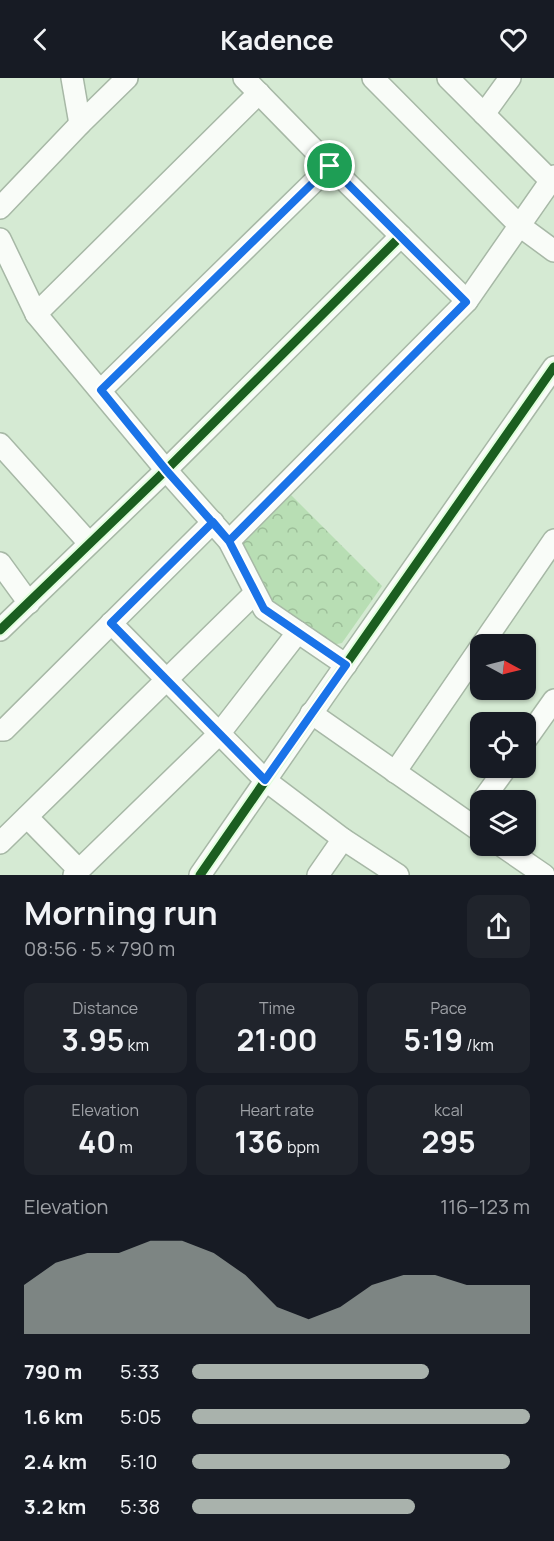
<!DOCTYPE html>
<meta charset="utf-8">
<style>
body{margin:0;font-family:Manrope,sans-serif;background:#20242c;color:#f1f3f6;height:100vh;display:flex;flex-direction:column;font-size:22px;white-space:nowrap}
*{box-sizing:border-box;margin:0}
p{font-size:20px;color:#9ea1a6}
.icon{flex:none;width:33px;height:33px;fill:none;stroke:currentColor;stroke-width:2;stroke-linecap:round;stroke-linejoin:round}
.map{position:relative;height:797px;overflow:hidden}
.panel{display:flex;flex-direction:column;background:#171b24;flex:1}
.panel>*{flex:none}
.needle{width:39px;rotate:97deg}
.buttons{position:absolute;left:470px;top:556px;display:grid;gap:12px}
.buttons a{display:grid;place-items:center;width:66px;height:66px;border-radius:12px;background:#171b24;box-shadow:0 2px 4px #0004;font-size:30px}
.pin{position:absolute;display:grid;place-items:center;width:51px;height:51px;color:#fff;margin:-26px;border:3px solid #fff;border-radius:50%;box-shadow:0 2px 6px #0007}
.round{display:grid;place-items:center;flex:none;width:63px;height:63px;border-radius:12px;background:#20242c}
.summary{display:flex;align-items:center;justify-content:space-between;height:102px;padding:0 24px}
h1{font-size:33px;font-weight:700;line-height:45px}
.figures{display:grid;grid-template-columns:repeat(3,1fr);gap:9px;height:102px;padding:6px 24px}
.figures div{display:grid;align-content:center;border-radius:12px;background:#20242c;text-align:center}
.figures b{font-size:30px;font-weight:700}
.figures small{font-size:16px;font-weight:400}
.figures p{font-size:16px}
.chart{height:168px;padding:12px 24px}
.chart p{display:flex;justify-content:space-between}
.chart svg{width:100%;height:108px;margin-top:6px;fill:#a9b2ac;opacity:.7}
ul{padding:0 24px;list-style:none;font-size:20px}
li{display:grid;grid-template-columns:96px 72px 1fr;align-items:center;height:45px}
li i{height:15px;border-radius:8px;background:#a9b2ac}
header{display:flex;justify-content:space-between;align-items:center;height:78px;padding:0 24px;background:#171b24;font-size:27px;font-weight:700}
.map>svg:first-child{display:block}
.park{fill:url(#park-crowns)}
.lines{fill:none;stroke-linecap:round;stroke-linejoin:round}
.minor-casing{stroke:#a7b8a6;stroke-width:24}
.minor{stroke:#f9fcf8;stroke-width:21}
.cycleway-casing{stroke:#e0ffdc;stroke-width:13}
.cycleway{stroke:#1b5e20;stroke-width:9}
.route-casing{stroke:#fff;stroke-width:12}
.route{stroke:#1a73e8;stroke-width:8}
</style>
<header><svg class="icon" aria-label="back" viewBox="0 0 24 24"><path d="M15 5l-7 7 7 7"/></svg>Kadence<svg class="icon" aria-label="heart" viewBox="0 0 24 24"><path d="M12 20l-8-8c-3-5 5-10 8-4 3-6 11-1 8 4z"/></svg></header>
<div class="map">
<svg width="554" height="797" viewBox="0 0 554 797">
<defs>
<pattern id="park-crowns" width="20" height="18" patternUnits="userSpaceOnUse" patternTransform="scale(1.5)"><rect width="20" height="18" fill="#b8deb4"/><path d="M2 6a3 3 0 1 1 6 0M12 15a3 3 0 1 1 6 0" fill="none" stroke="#9dbe99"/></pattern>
</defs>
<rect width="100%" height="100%" fill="#d5ead3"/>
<path class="park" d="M287 413 382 508 342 565 332 567 271 526 237 462Z"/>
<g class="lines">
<defs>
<g id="minor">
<path d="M72 0 80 46"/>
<path d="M244 0 330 88 467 223"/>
<path d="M373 0 520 148 554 173"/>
<path d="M448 0 551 103"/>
<path d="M484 36 510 0"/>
<path d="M0 130 80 46 127 0"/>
<path d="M0 161 36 236 166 392 229 463 264 531 346 587"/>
<path d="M36 236 259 15"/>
<path d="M101 312 330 88"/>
<path d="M0 366 89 465"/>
<path d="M229 463 467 223 554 98"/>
<path d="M0 485 29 525"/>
<path d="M111 545 265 702 343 761 398 797"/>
<path d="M0 552 166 392 401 158"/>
<path d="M482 567 554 462"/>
<path d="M311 635 480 753"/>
<path d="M0 652H4L213 444"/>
<path d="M525 663 554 622"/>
<path d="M395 694 480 570"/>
<path d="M482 723 506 690"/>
<path d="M27 739 79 792"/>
<path d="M0 765 255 515"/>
<path d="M502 768 544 797"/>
<path d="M74 797 219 656 298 554"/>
<path d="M200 797 326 615 554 289"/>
<path d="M318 797 343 761"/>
</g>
</defs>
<use href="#minor" class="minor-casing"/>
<use href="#minor" class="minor"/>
<defs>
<g id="cycleway">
<path d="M0 552 166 392 401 158"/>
<path d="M200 797 326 615 554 289"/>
</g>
</defs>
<use href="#cycleway" class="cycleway-casing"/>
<use href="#cycleway" class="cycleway"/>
</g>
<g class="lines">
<defs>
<path id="route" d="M330 88 101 312 166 392 229 463 264 531 346 587 265 702 111 545 213 444 229 463 466 224 330 88"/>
</defs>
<use href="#route" class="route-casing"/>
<use href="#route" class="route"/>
</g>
</svg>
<div class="buttons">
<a><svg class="needle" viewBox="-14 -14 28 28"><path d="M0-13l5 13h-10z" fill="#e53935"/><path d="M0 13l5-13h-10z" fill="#9ea1a6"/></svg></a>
<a><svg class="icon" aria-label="locate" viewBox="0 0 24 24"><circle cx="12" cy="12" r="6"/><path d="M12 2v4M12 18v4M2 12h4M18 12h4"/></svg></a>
<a><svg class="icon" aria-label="layers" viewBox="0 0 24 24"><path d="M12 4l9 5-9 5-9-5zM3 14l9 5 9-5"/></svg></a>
</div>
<div class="pin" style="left:330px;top:88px;background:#1e9e55"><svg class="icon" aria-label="arrive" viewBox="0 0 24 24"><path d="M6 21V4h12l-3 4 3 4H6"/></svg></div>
</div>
<section class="panel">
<div class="summary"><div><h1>Morning run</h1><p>08:56 · 5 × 790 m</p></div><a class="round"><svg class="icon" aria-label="share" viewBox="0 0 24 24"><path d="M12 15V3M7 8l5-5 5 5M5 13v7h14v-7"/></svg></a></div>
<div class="figures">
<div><p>Distance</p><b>3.95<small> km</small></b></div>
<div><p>Time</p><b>21:00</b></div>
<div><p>Pace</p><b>5:19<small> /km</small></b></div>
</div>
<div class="figures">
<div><p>Elevation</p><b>40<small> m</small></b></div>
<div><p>Heart rate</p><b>136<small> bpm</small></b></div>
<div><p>kcal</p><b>295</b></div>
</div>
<div class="chart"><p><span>Elevation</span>116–123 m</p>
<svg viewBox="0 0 160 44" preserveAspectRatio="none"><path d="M0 44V24L10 15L20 11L30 11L40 6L50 6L60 11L70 20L80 33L90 38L100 33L110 24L120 20L130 20L140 24L150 24L160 24V44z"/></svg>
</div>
<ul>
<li><b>790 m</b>5:33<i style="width:70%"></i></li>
<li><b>1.6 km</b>5:05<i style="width:100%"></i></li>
<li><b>2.4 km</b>5:10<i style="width:94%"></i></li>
<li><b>3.2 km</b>5:38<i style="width:66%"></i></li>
</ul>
</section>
